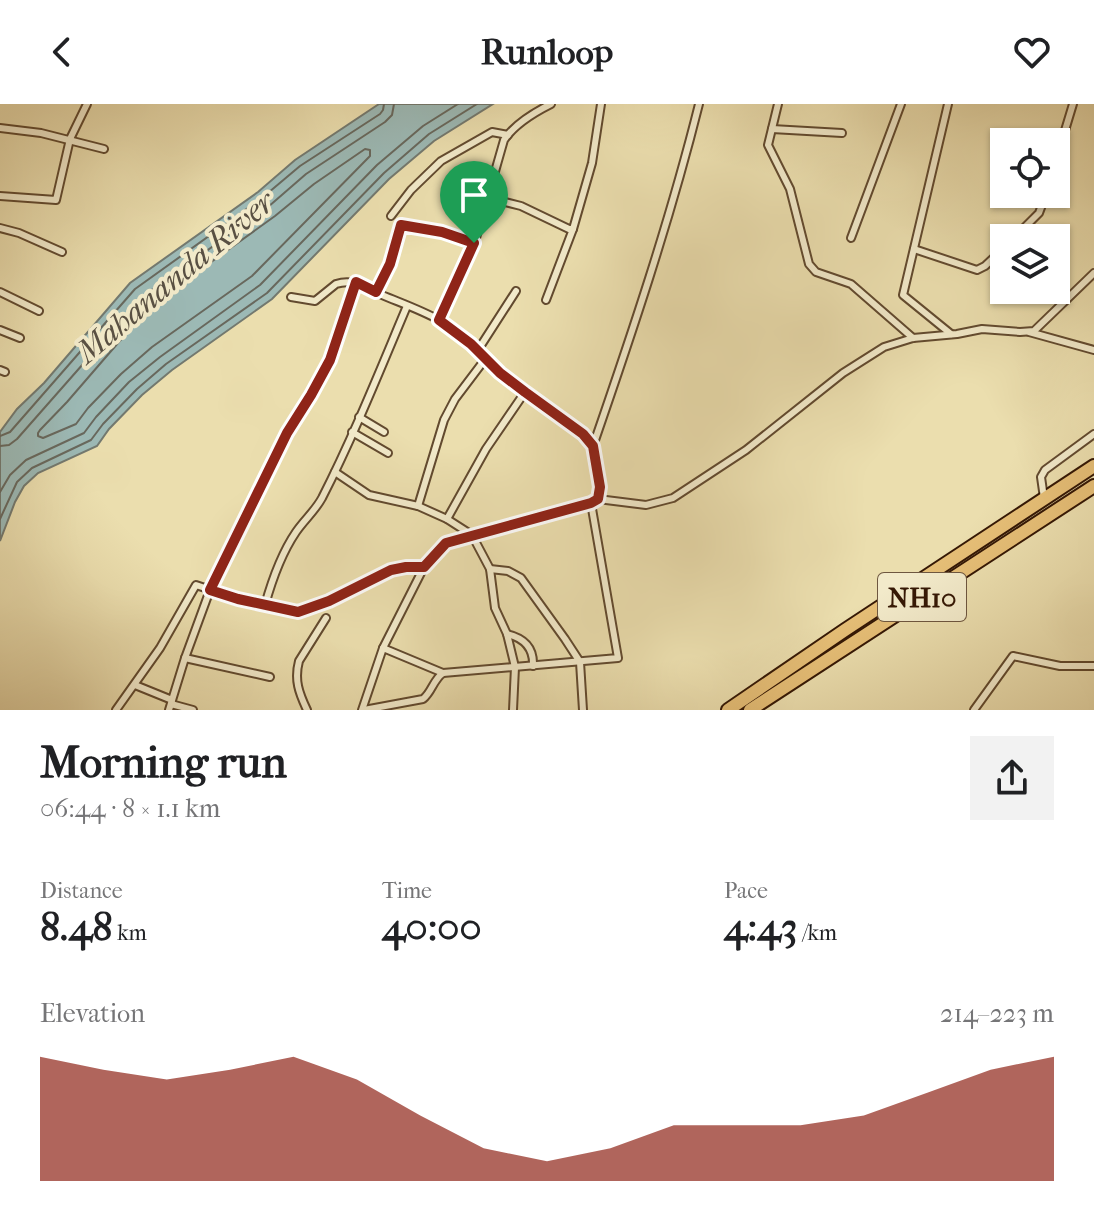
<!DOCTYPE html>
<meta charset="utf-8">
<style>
body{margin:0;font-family:"IM FELL French Canon",serif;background:#f2f2f2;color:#202124;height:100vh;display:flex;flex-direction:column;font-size:30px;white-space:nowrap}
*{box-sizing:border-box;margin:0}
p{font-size:26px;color:#757577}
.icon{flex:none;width:44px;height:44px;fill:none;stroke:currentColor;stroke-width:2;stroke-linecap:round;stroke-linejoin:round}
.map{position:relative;height:606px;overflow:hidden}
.details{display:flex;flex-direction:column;background:#fff;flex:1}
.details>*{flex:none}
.buttons{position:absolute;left:990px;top:24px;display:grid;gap:16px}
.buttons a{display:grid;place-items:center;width:80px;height:80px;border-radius:0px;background:#fff;box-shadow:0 2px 6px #0004;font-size:40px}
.pin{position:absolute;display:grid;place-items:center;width:68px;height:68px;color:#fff;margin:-82px -34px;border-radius:50% 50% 50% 0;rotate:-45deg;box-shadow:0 0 8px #0007}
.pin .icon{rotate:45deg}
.round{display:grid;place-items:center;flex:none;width:84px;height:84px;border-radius:0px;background:#f2f2f2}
.headline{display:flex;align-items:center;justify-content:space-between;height:136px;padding:0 40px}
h1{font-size:44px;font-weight:800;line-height:60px}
.figures{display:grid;grid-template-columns:repeat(3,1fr);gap:12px;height:136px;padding:8px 40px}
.figures div{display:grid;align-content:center}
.figures b{font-size:40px;font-weight:800}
.figures small{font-size:22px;font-weight:400}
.figures p{font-size:22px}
.chart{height:224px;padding:16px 40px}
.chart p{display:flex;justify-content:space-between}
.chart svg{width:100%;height:144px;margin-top:8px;fill:#8f2418;opacity:.7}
header{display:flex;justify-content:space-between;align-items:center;height:104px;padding:0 40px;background:#fff;font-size:36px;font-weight:800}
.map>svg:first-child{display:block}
.water{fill:#9cb9b5;stroke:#73796f;stroke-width:2}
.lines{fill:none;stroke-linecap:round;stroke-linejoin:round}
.shore{stroke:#68685d;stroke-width:2}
.street-casing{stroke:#624a2f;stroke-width:10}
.highway-casing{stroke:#351805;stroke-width:16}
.street{stroke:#f2eaca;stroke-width:6}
.highway{stroke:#e6bf77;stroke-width:12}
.route-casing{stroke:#fff;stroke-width:16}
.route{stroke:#8f2418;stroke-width:10}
.labels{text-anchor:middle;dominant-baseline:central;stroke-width:8;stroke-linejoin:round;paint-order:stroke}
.shield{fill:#f2eaca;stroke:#6e5740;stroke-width:2}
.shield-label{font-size:28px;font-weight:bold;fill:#351805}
.water-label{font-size:32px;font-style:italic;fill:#595043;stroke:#f2eaca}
</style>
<header><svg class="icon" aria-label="back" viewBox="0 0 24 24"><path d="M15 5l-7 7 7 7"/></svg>Runloop<svg class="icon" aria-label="heart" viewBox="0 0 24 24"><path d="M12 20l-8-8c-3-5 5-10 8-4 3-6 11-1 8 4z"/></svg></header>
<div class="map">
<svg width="1094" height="606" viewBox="0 0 1094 606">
<rect width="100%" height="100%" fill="#ebdeae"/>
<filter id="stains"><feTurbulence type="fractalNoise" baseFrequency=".0025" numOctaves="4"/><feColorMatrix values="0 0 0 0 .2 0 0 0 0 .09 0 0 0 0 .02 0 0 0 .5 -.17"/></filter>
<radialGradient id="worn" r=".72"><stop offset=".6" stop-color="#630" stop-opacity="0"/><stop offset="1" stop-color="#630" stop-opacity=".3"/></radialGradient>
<path class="water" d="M379 0H493L434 37 389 75 272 195 172 266 142 291 109 325 97 342 38 369 24 382 15 398 0 437V328L17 305 44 279 130 179 258 88 295 56Z"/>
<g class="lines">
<g class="shore">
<path d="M365 45 370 46V52L252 172 152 243 121 270 88 304 76 320 43 334 38 332V329L40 326 67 298 150 202 275 112 314 80Z"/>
<path d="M0 332 10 328 135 185 262 94 300 62 380 10 383 6 384 0"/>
<path d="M0 342 9 341 17 335 142 193 268 103 306 70 385 18 392 11 394 0"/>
<path d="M0 388 10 371 26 356 84 329 96 313 129 278 160 253 260 181 377 61 423 22 458 0"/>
<path d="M0 415 17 378 32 364 91 336 103 320 137 285 166 260 267 189 384 69 429 30 477 0"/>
</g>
<defs>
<g id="street">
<path d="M778 0 768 41 790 85 809 160 816 168 851 180 913 234"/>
<path d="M948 0 903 191 951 230"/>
<path d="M0 24 41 29 104 45"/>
<path d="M772 25 842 29"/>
<path d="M1056 56 1073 0"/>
<path d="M0 92 56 96 70 35 87 0"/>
<path d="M489 94 521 102 569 125H573L592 59 601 0"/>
<path d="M391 112 411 86 441 57 492 28 508 31"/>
<path d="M0 124 19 129 62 148"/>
<path d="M851 134 901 0"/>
<path d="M1014 134 1039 109 1046 90"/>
<path d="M914 145 977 166 985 162 1004 144"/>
<path d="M0 188 39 207"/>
<path d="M376 188 390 160 401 121 442 128 474 139"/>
<path d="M291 193 315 197 336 180C354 174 366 184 382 191 401 199 421 206 439 216 471 234 495 265 523 288 541 301 581 322 591 340 598 353 601 381 598 395L591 399 446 439 424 463 383 544 362 606"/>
<path d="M546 196 573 125"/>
<path d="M439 216 476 134 504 36C514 21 535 8 551 0"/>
<path d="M0 226 20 234"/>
<path d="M1029 228 1094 246"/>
<path d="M478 246 516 187"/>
<path d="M0 266 5 268"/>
<path d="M359 313 384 328"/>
<path d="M352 328 388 349"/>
<path d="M593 342C632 229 670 116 699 0"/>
<path d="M335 368 369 391 418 402 447 415 472 431 490 465 495 504 507 530 515 563 513 606"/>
<path d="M1044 394 1041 373 1045 366 1094 330"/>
<path d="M598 395 646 401 673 394 746 346 843 269 884 243 913 234 957 230 982 225 1020 228 1034 227 1094 169"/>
<path d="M418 402 444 316 455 295 486 254"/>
<path d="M447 415 486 345 525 288"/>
<path d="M490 465 508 467 521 474 565 535 580 558 583 606"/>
<path d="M265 501C272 476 281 450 296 428 304 416 315 407 322 394 354 331 380 266 407 202"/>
<path d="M507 530C524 534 534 544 533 562"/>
<path d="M383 544 443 569"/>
<path d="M185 554 270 573"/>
<path d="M135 581 172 596"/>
<path d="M171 600 193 606"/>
<path d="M116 606 160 544 196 481 238 495 298 508 329 497 391 466 406 463H424"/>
<path d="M169 606 185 554 210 486 287 329 311 291 330 256 356 178"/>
<path d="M307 606C299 589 294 576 299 557L326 514"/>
<path d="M364 606 423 595C432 588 433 576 443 569L618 554 591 399"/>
<path d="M974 606 1013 552 1060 562H1094"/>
</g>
<g id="highway">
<path d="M728 606 845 526 1094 362"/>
<path d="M750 606 1094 382"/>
</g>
</defs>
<use href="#street" class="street-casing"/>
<use href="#highway" class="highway-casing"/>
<use href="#street" class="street"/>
<use href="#highway" class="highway"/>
</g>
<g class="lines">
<defs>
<path id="route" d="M401 121 442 128 474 139 439 216 471 240 500 269 525 288 583 330 593 342 600 383 598 395 591 399 446 439 424 463H406L391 466 329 497 298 508 238 495 210 486 287 329 311 291 330 256 356 178 376 188 390 160Z"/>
</defs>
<use href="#route" class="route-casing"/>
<use href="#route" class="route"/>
</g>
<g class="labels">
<rect class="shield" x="878" y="469" width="88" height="48" rx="6"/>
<g class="shield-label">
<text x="922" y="493">NH10</text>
</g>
<g class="water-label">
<text transform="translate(175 173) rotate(-40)">Mahananda River</text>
</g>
</g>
<rect width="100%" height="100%" filter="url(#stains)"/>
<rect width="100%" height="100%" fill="url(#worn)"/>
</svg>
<div class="buttons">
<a><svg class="icon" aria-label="locate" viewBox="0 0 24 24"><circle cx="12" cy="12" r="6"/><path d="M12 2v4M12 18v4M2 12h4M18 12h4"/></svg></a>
<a><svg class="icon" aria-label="layers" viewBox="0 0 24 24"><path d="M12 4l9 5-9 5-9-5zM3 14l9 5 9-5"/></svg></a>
</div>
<div class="pin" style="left:474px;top:139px;background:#1e9e55"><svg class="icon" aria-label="arrive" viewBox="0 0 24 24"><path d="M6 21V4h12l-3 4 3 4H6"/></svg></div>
</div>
<section class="details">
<div class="headline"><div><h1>Morning run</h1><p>06:44 · 8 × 1.1 km</p></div><a class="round"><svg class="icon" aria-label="share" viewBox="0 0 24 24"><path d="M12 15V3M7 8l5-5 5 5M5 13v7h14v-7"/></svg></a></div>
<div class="figures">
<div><p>Distance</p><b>8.48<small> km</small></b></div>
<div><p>Time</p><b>40:00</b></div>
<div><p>Pace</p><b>4:43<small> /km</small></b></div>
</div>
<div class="chart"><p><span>Elevation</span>214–223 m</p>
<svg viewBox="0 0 160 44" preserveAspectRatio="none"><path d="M0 44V6L10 10L20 13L30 10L40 6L50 13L60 24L70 34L80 38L90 34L100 27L110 27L120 27L130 24L140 17L150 10L160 6V44z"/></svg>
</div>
</section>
